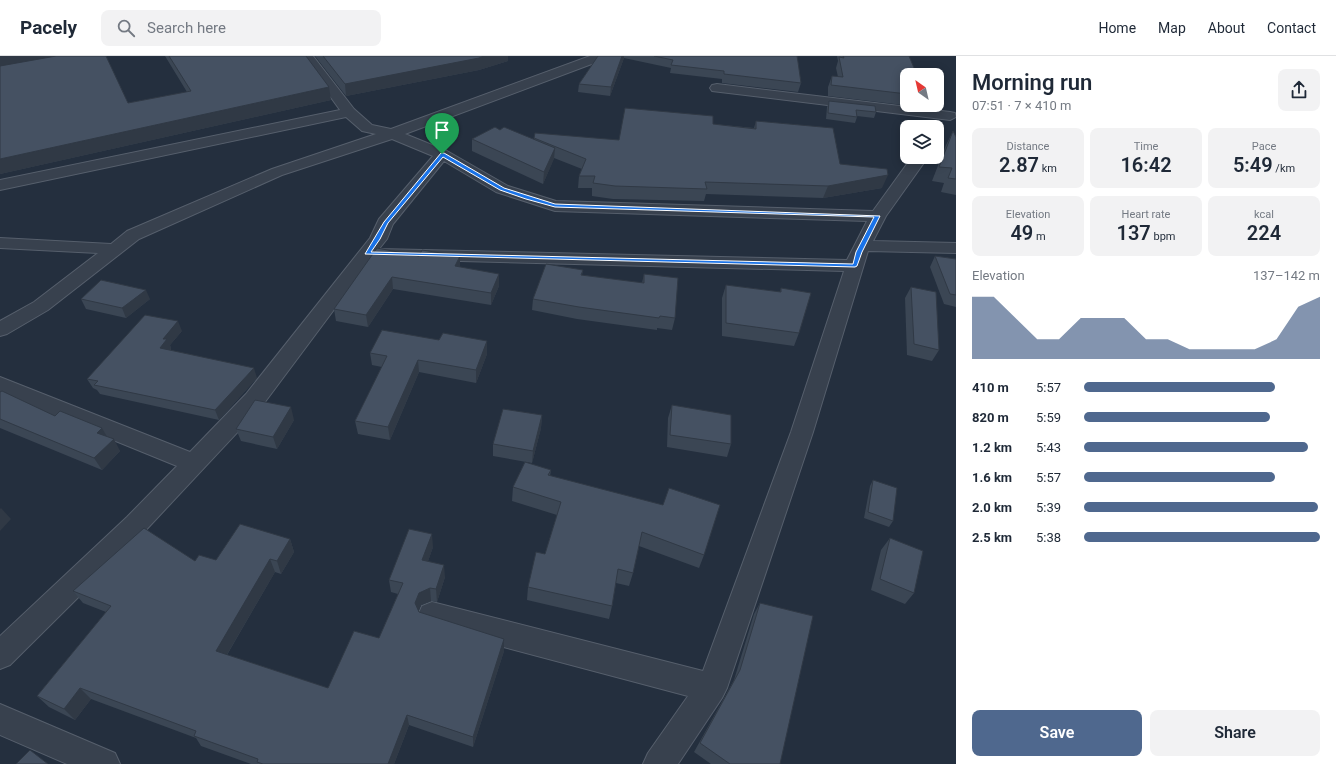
<!DOCTYPE html>
<meta charset="utf-8">
<style>
body{margin:0;font-family:Roboto,sans-serif;background:#f2f2f3;color:#1f2937;height:100vh;display:flex;flex-direction:column;font-size:15px;white-space:nowrap}
*{box-sizing:border-box;margin:0}
p{font-size:13px;color:#747a83}
.icon{flex:none;width:22px;height:22px;fill:none;stroke:currentColor;stroke-width:2;stroke-linecap:round;stroke-linejoin:round}
.map{position:relative;flex:1;overflow:hidden}
.side{display:flex;flex-direction:column;background:#fff;width:380px}
.side>*{flex:none}
.needle{width:26px;rotate:326deg}
.tools{position:absolute;left:900px;top:12px;display:grid;gap:8px}
.tools a{display:grid;place-items:center;width:44px;height:44px;border-radius:8px;background:#fff;box-shadow:0 2px 10px #0003;font-size:20px}
.pin{position:absolute;display:grid;place-items:center;width:34px;height:34px;color:#fff;margin:-41px -17px;border-radius:50% 50% 50% 0;rotate:-45deg;box-shadow:0 0 4px #0007}
.pin .icon{rotate:45deg}
.round{display:grid;place-items:center;flex:none;width:42px;height:42px;border-radius:8px;background:#f2f2f3}
.overview{display:flex;align-items:center;justify-content:space-between;height:68px;padding:0 16px}
h1{font-size:22px;font-weight:600;line-height:30px}
.figures{display:grid;grid-template-columns:repeat(3,1fr);gap:6px;height:68px;padding:4px 16px}
.figures div{display:grid;align-content:center;border-radius:8px;background:#f2f2f3;text-align:center}
.figures b{font-size:20px;font-weight:600}
.figures small{font-size:11px;font-weight:400}
.figures p{font-size:11px}
.chart{height:112px;padding:8px 16px}
.chart p{display:flex;justify-content:space-between}
.chart svg{width:100%;height:72px;margin-top:4px;fill:#4f688e;opacity:.7}
.cta{display:flex;gap:8px;margin-top:auto;padding:8px 16px}
.cta a{flex:1;height:46px;border-radius:8px;background:#4f688e;color:#fff;font-size:16px;font-weight:600;line-height:46px;text-align:center}
.cta a+a{background:#f2f2f3;color:#1f2937}
ul{padding:0 16px;list-style:none;font-size:13px}
li{display:grid;grid-template-columns:64px 48px 1fr;align-items:center;height:30px}
li i{height:10px;border-radius:5px;background:#4f688e}
header{display:flex;align-items:center;gap:24px;box-sizing:border-box;height:56px;padding:0 20px;background:#fff;border-bottom:1px solid #e0e1e3}
header strong{font-size:19px}
nav{display:flex;gap:22px;margin-inline-start:auto;font-size:14px}
.search{width:280px;height:36px;background:#f2f2f3;display:flex;align-items:center;gap:10px;box-sizing:border-box;padding:0 14px;border-radius:8px;color:#747a83;font-size:15px}
main{display:flex;flex:1;min-height:0}
.map>svg:first-child{display:block}
.lines{fill:none;stroke-linecap:round;stroke-linejoin:round}
.street-casing{stroke:#565f6c;stroke-width:2}
.street{fill:#38414e;fill-rule:evenodd}
.wall{fill:#3b4654}
.shaded-wall{fill:#303945}
.building{fill:#455162;stroke:#303945}
.route{fill:#1a73e8;stroke:#fff;fill-rule:evenodd}
</style>
<header>
<strong>Pacely</strong>
<div class="search"><svg class="icon" aria-label="search" viewBox="0 0 24 24"><circle cx="10" cy="10" r="6"/><path d="M15 15l6 6"/></svg>Search here</div>
<nav><a>Home</a><a>Map</a><a>About</a><a>Contact</a></nav>
</header>
<main>
<div class="map">
<svg width="956" height="708" viewBox="0 0 956 708">
<rect width="100%" height="100%" fill="#242f3e"/>
<g class="lines">
<defs>
<g id="street">
<path d="M301 0H313L354 53 372 69 391 73 590 0H607L605 3 405 78 447 95 508 130 556 145 873 155 912 101H928L886 160 873 185 956 187V197L868 195 813 376 727 632 722 642 678 708H643L648 697 688 640 432 572 422 568 418 559 422 550 432 546 703 615 791 376 844 215 382 203 374 200 262 350 145 475 10 609 0 613V580L127 461 177 410 0 338V321L190 396 246 338 370 182 379 163 433 100 392 83 282 119 139 183 48 254 7 278 0 280V265L34 246 98 197 0 192V182L111 188 127 175 272 113 376 78 362 75 346 61 0 134V124L340 54ZM444 105 496 136 555 155 867 165 847 204 379 193 387 183 393 168Z"/>
<path d="M717 28 950 56 955 57 956 61 950 64 712 35 710 32 712 29Z"/>
<path d="M0 648 115 697 120 708H67L0 679Z"/>
</g>
</defs>
<use href="#street" class="street-casing"/>
<use href="#street" class="street"/>
</g>
<g class="wall">
<path d="M0 0 128 47 187 36 165 0H306L331 44 0 118Z"/>
<path d="M315 0H508V5L479 14 346 40Z"/>
<path d="M598 0H797L801 27 798 36 722 27V23L670 17 671 12 624 2 610 40 578 36 579 28Z"/>
<path d="M837 0H909L907 19V49H921L920 51 828 40V31L832 20 838 21 836 12 838 5Z"/>
<path d="M829 45 876 56 874 62 857 60V61L855 67 826 63 827 51Z"/>
<path d="M756 65 840 108 882 132 823 142 706 138 704 145 613 143 592 140V132H578L579 120 582 113 554 102 543 128 472 95V83L500 74 534 83V82L619 84 713 68 754 72Z"/>
<path d="M953 75 956 81V139L941 136 944 127 932 125 946 89Z"/>
<path d="M419 200H460V211L499 230 491 249 393 233 368 271 336 265 334 253Z"/>
<path d="M935 200 956 203V251L944 248 930 211Z"/>
<path d="M583 214 582 219 642 227 644 218 675 262 672 274 657 272V274L577 263 532 254 533 243Z"/>
<path d="M726 229 780 236 781 232 799 277 794 290 722 280V242Z"/>
<path d="M911 231 939 294 932 305 907 299 905 242Z"/>
<path d="M81 243H150L126 262 86 253Z"/>
<path d="M182 275 170 289 171 293V294L257 322 219 364 100 338 97 334 93 332 87 323Z"/>
<path d="M370 297 487 298 476 327 419 316 390 384 358 378 355 365 382 311 372 309Z"/>
<path d="M0 336 55 360 102 372 107 381 120 395 102 414 0 372Z"/>
<path d="M672 349 731 388 727 401 667 391 668 362Z"/>
<path d="M542 359 541 372 532 407 493 400V388Z"/>
<path d="M294 364 277 393 241 385 236 373Z"/>
<path d="M551 414 550 420 704 499 699 512 639 490 633 517 629 530 616 527 612 550 609 563 527 544 528 531 545 498 557 459 512 445 513 431Z"/>
<path d="M873 424 893 465 889 471 864 462 870 430Z"/>
<path d="M890 482 914 537 905 548 871 534 881 494Z"/>
<path d="M290 483 294 496 281 518 275 516 227 599 328 632 379 582 398 538 391 536 389 524 433 491 428 505 445 521 437 546 431 545 421 549 418 555 419 556 504 595 473 691 409 669 394 708H251L201 690 196 682 91 643 75 664 49 651 37 640 106 556 83 547 73 535 195 505 216 504Z"/>
<path d="M760 547 780 708H711L694 696 734 624 754 558Z"/>
</g>
<g class="shaded-wall">
<path d="M0 0H74L0 12Z"/>
<path d="M484 0H508V5L479 14 346 40 345 28Z"/>
<path d="M622 0H624V2L610 40 611 31Z"/>
<path d="M329 31 331 44 0 118V103Z"/>
<path d="M555 92 554 103 543 128 544 116Z"/>
<path d="M888 119 882 132 823 142 828 130Z"/>
<path d="M460 200V212L455 210Z"/>
<path d="M499 218V230L491 249V237Z"/>
<path d="M392 221 393 233 368 271 366 259Z"/>
<path d="M146 234 150 243 126 262 122 252Z"/>
<path d="M178 265 182 275 170 289 171 293 164 302 160 292 163 283Z"/>
<path d="M487 285V298L476 327V314Z"/>
<path d="M418 304 419 316 390 384 388 371Z"/>
<path d="M254 312 257 322 219 364 215 354Z"/>
<path d="M291 351 294 364 277 393 273 381Z"/>
<path d="M542 359 541 372 532 407 533 395Z"/>
<path d="M102 372 109 384 97 377Z"/>
<path d="M114 383 120 395 102 414 94 402Z"/>
<path d="M1 452 11 463 0 475V453Z"/>
<path d="M432 478 433 491 424 517 422 504Z"/>
<path d="M290 483 294 496 281 518 277 505Z"/>
<path d="M270 503 275 516 222 607 216 595Z"/>
<path d="M444 509 445 521 437 546 436 533Z"/>
<path d="M430 532 431 545 421 549 417 560 415 547 419 537Z"/>
<path d="M504 583V595L473 691V681Z"/>
<path d="M80 632 91 643 75 664 64 653Z"/>
<path d="M407 659 409 669 394 708H388Z"/>
</g>
<g class="building">
<path d="M56 0H106L128 47 191 35 169 0H306L329 31 0 103V10Z"/>
<path d="M323 0H484L479 2 345 28Z"/>
<path d="M598 0H622L611 31 579 28Z"/>
<path d="M654 0H797L798 6 801 27 724 18V15L671 9 673 4Z"/>
<path d="M843 0H909L917 19H907V38L831 29 832 20 843 21 839 1 844 2Z"/>
<path d="M829 45 875 50 876 56 856 54 857 61 828 57Z"/>
<path d="M625 52 713 60V68L756 73V65L833 72 840 108 887 113 888 119 828 130 705 126 707 133 615 130 593 127 595 120H579L586 103 534 82 535 77 619 84Z"/>
<path d="M495 71 500 74 504 71 555 92 544 116 472 83Z"/>
<path d="M953 75 956 81V123L948 122 952 112 939 111Z"/>
<path d="M377 192 419 200 422 194 460 200 455 210 499 218 491 237 392 221 366 259 334 253Z"/>
<path d="M935 200 956 203V239L950 238Z"/>
<path d="M546 208 583 214 581 219 644 227V218L678 222 675 262 660 260 659 262 579 251 533 243Z"/>
<path d="M101 224 146 234 122 252 81 243Z"/>
<path d="M726 229 781 236V232L811 237 799 277 726 267Z"/>
<path d="M911 231 936 236 939 294 914 288Z"/>
<path d="M145 259 178 265 163 283H167L160 292 254 312 215 354 94 329 98 325 87 323Z"/>
<path d="M382 274 439 284 443 277 487 285 476 314 418 304 388 371 355 365 387 300 370 297Z"/>
<path d="M2 335 55 360 60 355 102 372 97 377 114 383 94 402 0 363V336Z"/>
<path d="M255 344 291 351 273 381 236 373Z"/>
<path d="M672 349 731 359V388L670 379Z"/>
<path d="M503 353 542 359 533 395 493 388Z"/>
<path d="M525 406 551 414 548 419 663 449 669 432 720 449 704 499 642 476 633 517 618 513 612 550 528 531 536 496 545 498 561 446 513 431Z"/>
<path d="M873 424 897 432 893 465 868 456Z"/>
<path d="M240 468 290 483 277 505 270 503 216 595 328 632 354 575 379 582 403 527 389 524 409 473 432 478 422 504 444 509 436 533 430 532 419 537 415 547 419 556 504 583 473 681 407 659 388 708H263L257 706 258 703 194 680 196 675 80 632 64 653 37 640 111 550 73 535 144 472 195 505 199 499 216 504Z"/>
<path d="M890 482 923 495 914 537 880 523Z"/>
<path d="M760 547 813 560 780 708H730L700 687 740 614Z"/>
<path d="M30 694 48 708H16Z"/>
</g>
<path class="route" d="M441 97H444L504 132 555 148 880 160 862 196 857 210 855 211 365 198 384 166ZM443 101 500 134 526 143 555 151 874 161 856 196 853 208 371 196 380 183 388 167Z"/>
</svg>
<div class="tools">
<a><svg class="needle" viewBox="-14 -14 28 28"><path d="M0-13l5 13h-10z" fill="#e53935"/><path d="M0 13l5-13h-10z" fill="#747a83"/></svg></a>
<a><svg class="icon" aria-label="layers" viewBox="0 0 24 24"><path d="M12 4l9 5-9 5-9-5zM3 14l9 5 9-5"/></svg></a>
</div>
<div class="pin" style="left:442px;top:98px;background:#1e9e55"><svg class="icon" aria-label="arrive" viewBox="0 0 24 24"><path d="M6 21V4h12l-3 4 3 4H6"/></svg></div>
</div>
<section class="side">
<div class="overview"><div><h1>Morning run</h1><p>07:51 · 7 × 410 m</p></div><a class="round"><svg class="icon" aria-label="share" viewBox="0 0 24 24"><path d="M12 15V3M7 8l5-5 5 5M5 13v7h14v-7"/></svg></a></div>
<div class="figures">
<div><p>Distance</p><b>2.87<small> km</small></b></div>
<div><p>Time</p><b>16:42</b></div>
<div><p>Pace</p><b>5:49<small> /km</small></b></div>
</div>
<div class="figures">
<div><p>Elevation</p><b>49<small> m</small></b></div>
<div><p>Heart rate</p><b>137<small> bpm</small></b></div>
<div><p>kcal</p><b>224</b></div>
</div>
<div class="chart"><p><span>Elevation</span>137–142 m</p>
<svg viewBox="0 0 160 44" preserveAspectRatio="none"><path d="M0 44V6L10 6L20 19L30 32L40 32L50 19L60 19L70 19L80 32L90 32L100 38L110 38L120 38L130 38L140 32L150 12L160 6V44z"/></svg>
</div>
<ul>
<li><b>410 m</b>5:57<i style="width:81%"></i></li>
<li><b>820 m</b>5:59<i style="width:79%"></i></li>
<li><b>1.2 km</b>5:43<i style="width:95%"></i></li>
<li><b>1.6 km</b>5:57<i style="width:81%"></i></li>
<li><b>2.0 km</b>5:39<i style="width:99%"></i></li>
<li><b>2.5 km</b>5:38<i style="width:100%"></i></li>
</ul>
<div class="cta"><a>Save</a><a>Share</a></div>
</section>
</main>
